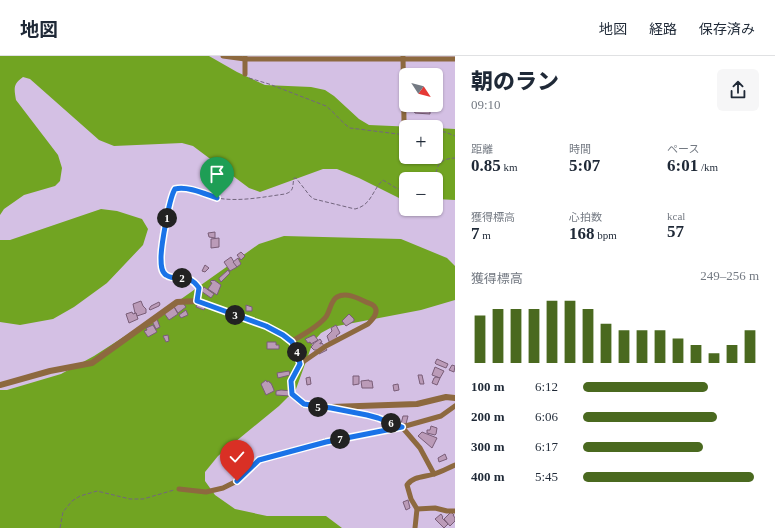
<!DOCTYPE html>
<html lang="ja">
<meta charset="utf-8">
<style>
body{margin:0;font-family:"Times New Roman","Noto Sans JP",serif;background:#f6f6f7;color:#1f2937;height:100vh;display:flex;flex-direction:column;font-size:15px;white-space:nowrap}
*{box-sizing:border-box;margin:0}
p{font-size:13px;color:#747a83}
.icon{flex:none;width:22px;height:22px;fill:none;stroke:currentColor;stroke-width:2;stroke-linecap:round;stroke-linejoin:round}
.map{position:relative;flex:1;overflow:hidden}
.drawer{display:flex;flex-direction:column;background:#fff;width:320px}
.drawer>*{flex:none}
.needle{width:26px;rotate:126deg}
.controls{position:absolute;left:399px;top:12px;display:grid;gap:8px}
.controls a{display:grid;place-items:center;width:44px;height:44px;border-radius:6px;background:#fff;box-shadow:0 1px 3px #0004;font-size:20px}
.pin{position:absolute;display:grid;place-items:center;width:34px;height:34px;color:#fff;margin:-41px -17px;border-radius:50% 50% 50% 0;rotate:-45deg;box-shadow:0 0 4px #0007}
.pin .icon{rotate:45deg}
.km{position:absolute;width:20px;height:20px;margin:-10px;border-radius:50%;background:#222;color:#fff;font-size:11px;line-height:20px;text-align:center}
.round{display:grid;place-items:center;flex:none;width:42px;height:42px;border-radius:6px;background:#f6f6f7}
.overview{display:flex;align-items:center;justify-content:space-between;height:68px;padding:0 16px}
h1{font-size:22px;font-weight:800;line-height:30px}
.figures{display:grid;grid-template-columns:repeat(3,1fr);gap:6px;height:68px;padding:4px 16px}
.figures div{display:grid;align-content:center}
.figures b{font-size:17px;font-weight:800}
.figures small{font-size:11px;font-weight:400}
.figures p{font-size:11px}
.chart{height:112px;padding:8px 16px}
.chart p{display:flex;justify-content:space-between}
.chart svg{width:100%;height:72px;margin-top:4px;stroke:#4a691f;stroke-width:6}
ul{padding:0 16px;list-style:none;font-size:13px}
li{display:grid;grid-template-columns:64px 48px 1fr;align-items:center;height:30px}
li i{height:10px;border-radius:5px;background:#4a691f}
header{display:flex;align-items:center;gap:24px;box-sizing:border-box;height:56px;padding:0 20px;background:#fff;border-bottom:1px solid #e0e1e3}
header strong{font-size:19px}
nav{display:flex;gap:22px;margin-inline-start:auto;font-size:14px}
main{display:flex;flex:1;min-height:0}
.map>svg:first-child{display:block}
.forest{fill:#71a422}
.building{fill:#bb9bb8;stroke:#795d77}
.lines{fill:none;stroke-linecap:round;stroke-linejoin:round}
.path{stroke:#73667e;stroke-width:1;stroke-dasharray:4 2;stroke-linecap:butt}
.minor{stroke:#8d693f;stroke-width:5}
.tertiary{stroke:#8d693f;stroke-width:6}
.route-casing{stroke:#fff;stroke-width:8}
.route{stroke:#1a73e8;stroke-width:5}
</style>
<header>
<strong>地図</strong>
<nav><a>地図</a><a>経路</a><a>保存済み</a></nav>
</header>
<main>
<div class="map">
<svg width="455" height="472" viewBox="0 0 455 472">
<rect width="100%" height="100%" fill="#d4c0e4"/>
<g class="forest">
<path d="M0 0H209L237 16 265 29 311 31 325 34 334 40 359 63 369 69 415 71H406V101H436V72L455 73V144L436 143V123H406V144H403L359 122 337 113H323L260 136 249 132 193 90 182 87 114 90 99 84 30 23 23 21C13 28 14 32 16 44L58 99 62 112 60 125 55 130 24 139 4 153 0 159Z"/>
<path d="M101 153 117 155 142 163 148 173 143 189 107 227 74 251 53 263 20 269 0 266V184H10Z"/>
<path d="M284 180 401 183 447 202 455 210V244L421 254 332 271 321 277 313 286 296 333 279 350 218 400 205 416V425L215 439 235 453 267 460H326L342 472H0V334H7L61 318 94 300 167 253 259 188Z"/>
</g>
<g class="building">
<path d="M415 49H430V58L415 57 413 53H415Z"/>
<path d="M215 176V182L209 181 208 177Z"/>
<path d="M219 182V191L211 192V183Z"/>
<path d="M241 196 245 200 241 204 237 199Z"/>
<path d="M231 201 237 211 230 215 224 206Z"/>
<path d="M238 202 241 208 237 211 233 206Z"/>
<path d="M205 209 209 212 205 216 202 215Z"/>
<path d="M228 214 230 217 221 226 219 223V222Z"/>
<path d="M212 224 213 225 214 224 221 229 217 239 208 233 212 227 210 226Z"/>
<path d="M204 231 214 238 211 242 201 235Z"/>
<path d="M141 245 143 250 146 253V257L137 260 136 257H135L133 248Z"/>
<path d="M199 245 206 250 204 254 196 251Z"/>
<path d="M159 246 160 248 159 250 150 254 149 253 151 250Z"/>
<path d="M182 246 186 251 178 257 173 249Z"/>
<path d="M246 249 252 251V255H246Z"/>
<path d="M174 251 178 258 169 264 164 257Z"/>
<path d="M186 254 188 259 181 262 179 259Z"/>
<path d="M132 256 133 258 136 257 138 263 129 267 126 258Z"/>
<path d="M349 258 354 263V265L346 270 342 265Z"/>
<path d="M157 263 160 271 156 273 152 265Z"/>
<path d="M153 269 157 276 148 281 144 275 147 274 146 272Z"/>
<path d="M336 269 340 277 336 280 338 282 330 288 327 280 332 275 331 272Z"/>
<path d="M168 279 169 285 166 286 163 280Z"/>
<path d="M314 279 318 284 311 288 310 286 308 287 305 283Z"/>
<path d="M320 283 322 286 320 287V288L322 287 327 294 319 298 317 294H314L311 291 313 289V288Z"/>
<path d="M267 286H276V289H279V293H267Z"/>
<path d="M437 303 448 308 446 312 436 308 435 307Z"/>
<path d="M452 309 455 310 454 316 449 314Z"/>
<path d="M435 311 444 315 440 322 432 319Z"/>
<path d="M289 315 290 319 278 322 277 317Z"/>
<path d="M418 319H422L424 328H420Z"/>
<path d="M353 320H359V328L353 329Z"/>
<path d="M310 321 311 328 307 329 306 322Z"/>
<path d="M436 321 440 322 437 329 432 327 434 322Z"/>
<path d="M266 324 267 326 269 325 270 327H271L274 334V335L266 339 261 328Z"/>
<path d="M369 324V325H372L373 332H362L361 325Z"/>
<path d="M398 328 399 334 394 335 393 329Z"/>
<path d="M281 334 292 335 290 340 276 339V335Z"/>
<path d="M403 360H408L406 368H401Z"/>
<path d="M431 370 437 372 436 378 435 379 427 377V374H430Z"/>
<path d="M422 376 437 382 432 392 418 380Z"/>
<path d="M445 398 447 403 439 406 438 402Z"/>
<path d="M408 444 410 452 406 454 403 446Z"/>
<path d="M451 456 454 459H453L455 462V465L450 470 444 463Z"/>
<path d="M441 458 443 461 442 462 448 468 444 472 435 463Z"/>
</g>
<g class="lines">
<g class="path">
<path d="M249 22 269 28 326 50C335 57 341 66 350 72L406 79"/>
<path d="M436 75 445 76 455 80"/>
<path d="M435 123C437 109 439 103 455 102"/>
<path d="M198 239 199 232C190 219 180 223 167 220 164 217 163 216 162 212 160 199 168 144 175 133 189 129 203 139 217 142 239 146 263 141 285 138 295 135 292 130 294 122H296L310 140 314 143 355 153C372 149 372 134 383 124L396 132 406 135"/>
<path d="M60 472 63 456 72 445 80 440 97 435 130 443H143L174 434"/>
</g>
<g class="minor">
<path d="M223 0 245 3H455"/>
<path d="M245 1V18"/>
<path d="M403 1 404 65 407 71"/>
<path d="M292 285C303 279 316 272 325 262 330 257 330 245 337 241 346 236 358 242 366 246 368 247 372 248 374 250 380 256 372 264 368 268L326 290 300 308"/>
<path d="M333 352 378 361 402 371 420 392 434 418"/>
<path d="M179 433 206 436 223 432 237 425 259 404 326 385 402 371 441 360 455 350"/>
<path d="M417 453 435 452 447 455H455"/>
<path d="M415 472 417 453 411 443 407 429C413 420 425 421 434 418 441 416 448 412 455 409"/>
</g>
<path class="tertiary" d="M0 329 50 315 92 307 177 246 197 245 266 270 292 285 297 297 300 308 291 325 292 338 304 349 331 351 417 348 446 341 455 342"/>
</g>
<g class="lines">
<defs>
<path id="route" d="M217 142C205 138 188 130 175 133 169 142 161 191 161 202 161 208 161 216 166 219 178 227 187 215 199 232L197 245 266 270 283 279 292 286 297 297 300 308 291 325 292 338 304 348 331 352 367 359 378 362 402 371 326 386 259 404 237 425"/>
</defs>
<use href="#route" class="route-casing"/>
<use href="#route" class="route"/>
</g>
</svg>
<div class="controls">
<a><svg class="needle" viewBox="-14 -14 28 28"><path d="M0-13l5 13h-10z" fill="#e53935"/><path d="M0 13l5-13h-10z" fill="#747a83"/></svg></a>
<a>+</a>
<a>−</a>
</div>
<div class="pin" style="left:217px;top:142px;background:#1e9e55"><svg class="icon" aria-label="arrive" viewBox="0 0 24 24"><path d="M6 21V4h12l-3 4 3 4H6"/></svg></div>
<div class="pin" style="left:237px;top:425px;background:#d93025"><svg class="icon" aria-label="check" viewBox="0 0 24 24"><path d="M5 12l5 5 9-10"/></svg></div>
<b class="km" style="left:167px;top:162px">1</b>
<b class="km" style="left:182px;top:222px">2</b>
<b class="km" style="left:235px;top:259px">3</b>
<b class="km" style="left:297px;top:296px">4</b>
<b class="km" style="left:318px;top:351px">5</b>
<b class="km" style="left:391px;top:367px">6</b>
<b class="km" style="left:340px;top:383px">7</b>
</div>
<section class="drawer">
<div class="overview"><div><h1>朝のラン</h1><p>09:10</p></div><a class="round"><svg class="icon" aria-label="share" viewBox="0 0 24 24"><path d="M12 15V3M7 8l5-5 5 5M5 13v7h14v-7"/></svg></a></div>
<div class="figures">
<div><p>距離</p><b>0.85<small> km</small></b></div>
<div><p>時間</p><b>5:07</b></div>
<div><p>ペース</p><b>6:01<small> /km</small></b></div>
</div>
<div class="figures">
<div><p>獲得標高</p><b>7<small> m</small></b></div>
<div><p>心拍数</p><b>168<small> bpm</small></b></div>
<div><p>kcal</p><b>57</b></div>
</div>
<div class="chart"><p><span>獲得標高</span>249–256 m</p>
<svg viewBox="0 0 160 44" preserveAspectRatio="none"><path d="M5 44V15M15 44V11M25 44V11M35 44V11M45 44V6M55 44V6M65 44V11M75 44V20M85 44V24M95 44V24M105 44V24M115 44V29M125 44V33M135 44V38M145 44V33M155 44V24"/></svg>
</div>
<ul>
<li><b>100 m</b>6:12<i style="width:71%"></i></li>
<li><b>200 m</b>6:06<i style="width:76%"></i></li>
<li><b>300 m</b>6:17<i style="width:68%"></i></li>
<li><b>400 m</b>5:45<i style="width:97%"></i></li>
</ul>
</section>
</main>
